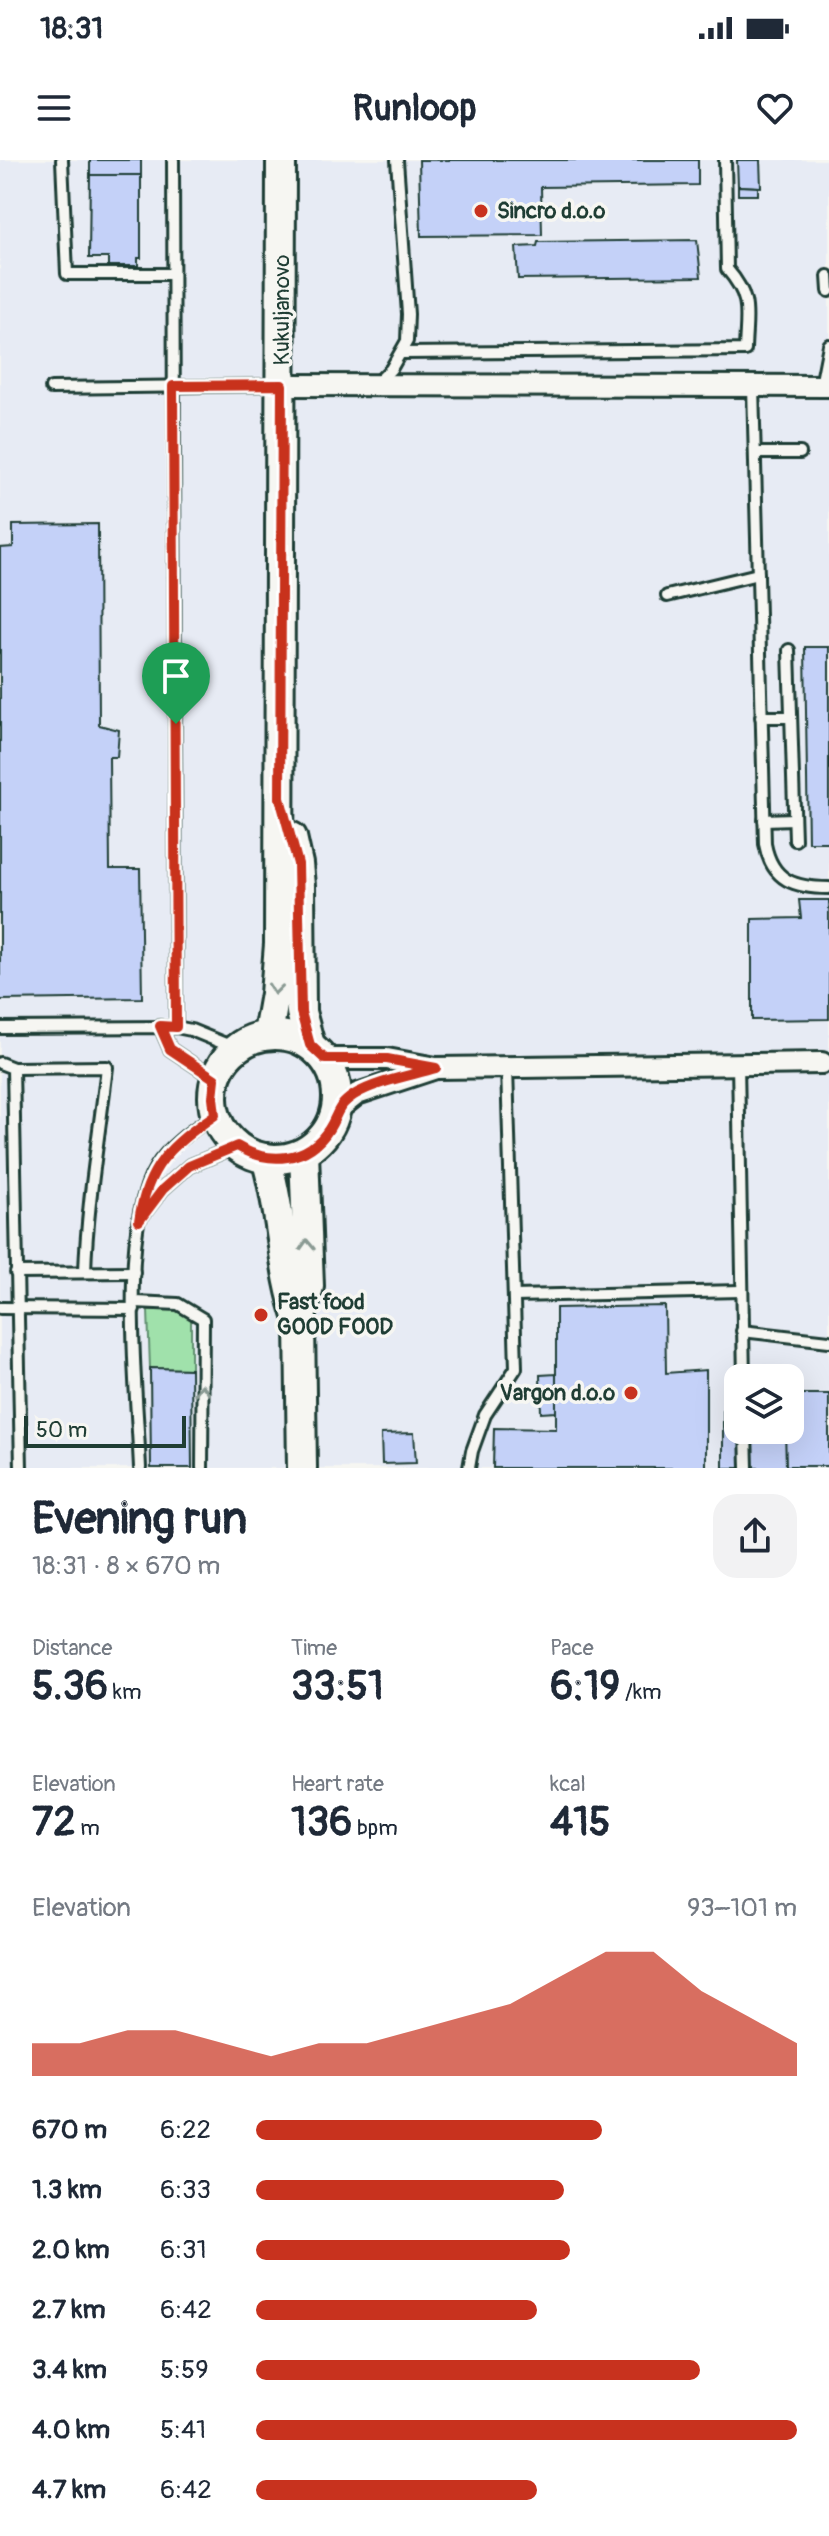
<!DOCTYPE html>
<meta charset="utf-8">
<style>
body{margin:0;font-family:Pangolin,sans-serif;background:#f2f2f3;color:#1f2937;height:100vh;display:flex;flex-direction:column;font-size:30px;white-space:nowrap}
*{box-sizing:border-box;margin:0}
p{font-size:26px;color:#747a83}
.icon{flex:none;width:44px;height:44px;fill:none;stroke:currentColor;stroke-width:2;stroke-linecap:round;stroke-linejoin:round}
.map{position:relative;height:1308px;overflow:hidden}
.details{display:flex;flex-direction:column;background:#fff;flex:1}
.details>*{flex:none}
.buttons{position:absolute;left:724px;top:1204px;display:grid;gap:16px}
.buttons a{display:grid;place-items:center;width:80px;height:80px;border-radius:16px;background:#fff;box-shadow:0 8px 32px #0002;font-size:40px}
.scale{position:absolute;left:24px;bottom:20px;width:162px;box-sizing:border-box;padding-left:8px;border:4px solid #1f3d34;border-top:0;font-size:22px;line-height:28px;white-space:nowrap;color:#1f3d34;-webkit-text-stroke:6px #f6f6f2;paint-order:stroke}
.pin{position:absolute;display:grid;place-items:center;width:68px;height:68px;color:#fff;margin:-82px -34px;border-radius:50% 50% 50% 0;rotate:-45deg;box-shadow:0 0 8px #0007}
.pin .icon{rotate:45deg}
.round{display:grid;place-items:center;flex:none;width:84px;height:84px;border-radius:24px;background:#f2f2f3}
.overview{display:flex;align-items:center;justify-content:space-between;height:136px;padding:0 32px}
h1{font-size:44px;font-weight:800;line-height:60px}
.figures{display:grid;grid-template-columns:repeat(3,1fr);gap:12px;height:136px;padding:8px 32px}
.figures div{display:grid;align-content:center}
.figures b{font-size:40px;font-weight:800}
.figures small{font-size:22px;font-weight:400}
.figures p{font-size:22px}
.chart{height:224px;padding:16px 32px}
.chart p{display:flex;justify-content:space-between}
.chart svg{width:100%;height:144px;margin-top:8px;fill:#c8321e;opacity:.7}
ul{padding:0 32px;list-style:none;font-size:26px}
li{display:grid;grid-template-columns:128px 96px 1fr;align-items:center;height:60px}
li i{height:20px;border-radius:10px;background:#c8321e}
.status{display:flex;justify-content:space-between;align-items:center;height:56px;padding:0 40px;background:#fff;direction:ltr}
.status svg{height:22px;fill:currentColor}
header{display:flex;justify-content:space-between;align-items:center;height:104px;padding:0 32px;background:#fff;font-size:36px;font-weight:800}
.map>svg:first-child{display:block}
.built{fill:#e7ebf4;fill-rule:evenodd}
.green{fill:#a0e1ab;stroke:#608f70;stroke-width:2}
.building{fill:#c4d1f8;stroke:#1f3d34;stroke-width:2}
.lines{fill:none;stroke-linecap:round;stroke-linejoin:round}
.lane-casing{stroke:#1f3d34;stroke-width:16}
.street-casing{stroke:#1f3d34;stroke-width:26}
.secondary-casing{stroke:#1f3d34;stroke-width:34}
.lane{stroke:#f6f6f2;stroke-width:10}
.street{stroke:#f6f6f2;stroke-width:20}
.secondary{stroke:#f6f6f2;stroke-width:28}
.oneway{stroke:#8a9a93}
.route-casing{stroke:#fff;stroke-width:16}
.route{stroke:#c8321e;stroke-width:10}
.poi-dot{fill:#c8321e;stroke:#f6f6f2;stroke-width:3}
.labels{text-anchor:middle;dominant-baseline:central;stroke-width:7;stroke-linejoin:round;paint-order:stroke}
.poi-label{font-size:22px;font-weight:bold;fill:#1f3d34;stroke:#f6f6f2;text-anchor:start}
.street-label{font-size:22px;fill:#1f3d34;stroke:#f6f6f2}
</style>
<div class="status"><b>18:31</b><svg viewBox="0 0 49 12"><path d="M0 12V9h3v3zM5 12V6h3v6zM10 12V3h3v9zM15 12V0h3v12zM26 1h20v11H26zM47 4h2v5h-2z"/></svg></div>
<header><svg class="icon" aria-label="menu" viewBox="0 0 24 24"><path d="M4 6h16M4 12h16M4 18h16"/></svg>Runloop<svg class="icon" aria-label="heart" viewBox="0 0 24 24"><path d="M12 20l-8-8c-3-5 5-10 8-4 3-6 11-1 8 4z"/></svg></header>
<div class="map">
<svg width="829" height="1308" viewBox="0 0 829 1308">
<rect width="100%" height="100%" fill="#f6f6f2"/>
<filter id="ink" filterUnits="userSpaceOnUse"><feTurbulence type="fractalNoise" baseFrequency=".0125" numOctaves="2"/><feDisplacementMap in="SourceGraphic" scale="16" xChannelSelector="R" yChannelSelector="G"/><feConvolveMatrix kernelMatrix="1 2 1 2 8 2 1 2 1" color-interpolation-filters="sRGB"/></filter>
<g filter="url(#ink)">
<path class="built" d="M0 0H829V1308H0ZM738 1218H790V1270H738Z"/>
<path class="green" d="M148 1150H179L191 1155V1209L150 1208Z"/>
<g class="building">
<rect x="90" y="0" width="51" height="15"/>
<path d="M419 0H698V25L541 27 542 75 421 76Z"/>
<path d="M737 0H760L761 27 738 26Z"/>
<path d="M90 15H141V98H138V106H108V98H89Z"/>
<path d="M738 26 758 27V35H738Z"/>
<path d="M697 80 701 117 518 119 516 87 537 86 538 82Z"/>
<path d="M98 364 99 565 119 570 117 597H109L110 709H140L142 838 0 840V388L13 387V365Z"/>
<path d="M805 487H829V682H808Z"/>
<path d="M799 740H829V859L752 860V759L801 758Z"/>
<path d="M665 1146 666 1213 706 1210V1308H493L494 1268 556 1269V1148Z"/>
<path d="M150 1208 191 1209 192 1308H151Z"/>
<path d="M556 1214V1252L541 1253 540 1215Z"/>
<path d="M738 1228V1270H787L786 1308H723V1229Z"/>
<path d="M790 1234H829V1306H786L785 1270H790Z"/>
<path d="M414 1273 416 1303 382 1304 381 1274Z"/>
</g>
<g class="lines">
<defs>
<g id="lane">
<path d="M62 0 67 114H173"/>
<path d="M173 0 176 867"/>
<path d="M828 116 829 131"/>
<path d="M402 193 745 190C746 153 753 139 727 109L725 0"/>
<path d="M376 224 391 209 407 181 408 154 397 0"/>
<path d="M753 226 765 684C772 721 795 728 829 728"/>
<path d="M821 226 829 185"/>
<path d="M51 228 277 225"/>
<path d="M755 293H800"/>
<path d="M667 436 758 414"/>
<path d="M789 490 795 680"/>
<path d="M761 557H791"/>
<path d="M764 660 794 659"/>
<path d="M160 866 170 889 215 919"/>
<path d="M0 868 176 867 191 870 235 888"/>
<path d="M0 903 13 908 21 1308"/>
<path d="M738 904 744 1218"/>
<path d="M13 908 107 907C99 976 87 1044 85 1112"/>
<path d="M140 1059 163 1029 189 1006 237 986"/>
<path d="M16 1113 134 1112"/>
<path d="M514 1136 741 1131"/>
<path d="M135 1142 178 1144 203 1159 202 1308"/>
<path d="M0 1148 134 1149"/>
<path d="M742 1171 829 1181"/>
<path d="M746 1270 747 1308"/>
<path d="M140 1308C137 1233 118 1068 156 1007 170 984 193 970 215 955"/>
<path d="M469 1308 472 1291 485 1255 516 1208 507 908"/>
</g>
<g id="street">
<path d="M282 225 829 226"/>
<path d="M325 899H387L436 908 357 934 337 950"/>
<path d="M436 908 822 903"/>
</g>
<g id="secondary">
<path d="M292 677 298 704 300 726 301 852 310 885"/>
<path d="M268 874 275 834 279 784 281 0"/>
<circle cx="275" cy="937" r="62"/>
<path d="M266 998C283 1054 281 1109 300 1162"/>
<path d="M302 1308 300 1162 309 1126 304 993"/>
</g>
</defs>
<use href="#lane" class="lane-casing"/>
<use href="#street" class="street-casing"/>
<use href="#secondary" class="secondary-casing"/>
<use href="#lane" class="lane"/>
<use href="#street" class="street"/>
<use href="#secondary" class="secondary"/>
</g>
<defs><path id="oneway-chevron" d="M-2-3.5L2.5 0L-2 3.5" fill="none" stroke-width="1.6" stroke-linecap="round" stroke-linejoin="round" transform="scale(2)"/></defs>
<g class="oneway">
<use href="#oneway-chevron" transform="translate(275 829) rotate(97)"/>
<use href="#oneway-chevron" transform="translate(307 1085) rotate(-92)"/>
<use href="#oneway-chevron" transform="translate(202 1230) rotate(-90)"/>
</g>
</g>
<g class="lines" filter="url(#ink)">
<defs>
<path id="route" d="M282 225 280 638 298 704 301 852 310 885 325 899H387L436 908C413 915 374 922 354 935 336 947 339 953 329 969 308 1002 269 1005 237 986L189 1006 163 1029 139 1061C147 1006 171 985 215 955L213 937 215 919 170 889 160 866 176 867 173 226Z"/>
</defs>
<use href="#route" class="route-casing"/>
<use href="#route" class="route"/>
</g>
<g class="poi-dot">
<circle cx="481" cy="51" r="8"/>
<circle cx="261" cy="1155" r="8"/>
<circle cx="631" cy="1233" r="8"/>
</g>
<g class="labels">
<g class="poi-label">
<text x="497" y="51">Sincro d.o.o</text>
<text x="277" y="1142">Fast food<tspan x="277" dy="25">GOOD FOOD</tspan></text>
<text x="615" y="1233" text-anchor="end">Vargon d.o.o</text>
</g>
<g class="street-label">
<text transform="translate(282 150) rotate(-90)">Kukuljanovo</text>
</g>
</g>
</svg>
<div class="buttons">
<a><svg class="icon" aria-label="layers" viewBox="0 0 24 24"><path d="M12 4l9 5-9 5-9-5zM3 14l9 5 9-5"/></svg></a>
</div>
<div class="scale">50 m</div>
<div class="pin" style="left:176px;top:564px;background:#1e9e55"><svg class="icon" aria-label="arrive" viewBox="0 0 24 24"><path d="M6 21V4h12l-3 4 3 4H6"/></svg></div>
</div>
<section class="details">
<div class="overview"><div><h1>Evening run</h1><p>18:31 · 8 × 670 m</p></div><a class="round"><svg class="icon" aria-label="share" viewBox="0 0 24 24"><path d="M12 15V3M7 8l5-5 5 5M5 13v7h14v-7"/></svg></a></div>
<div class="figures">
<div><p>Distance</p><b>5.36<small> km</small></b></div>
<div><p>Time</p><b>33:51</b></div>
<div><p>Pace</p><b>6:19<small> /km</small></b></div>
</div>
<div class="figures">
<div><p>Elevation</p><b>72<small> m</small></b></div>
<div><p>Heart rate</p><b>136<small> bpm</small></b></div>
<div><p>kcal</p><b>415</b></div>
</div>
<div class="chart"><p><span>Elevation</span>93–101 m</p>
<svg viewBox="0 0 160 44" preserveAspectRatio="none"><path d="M0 44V34L10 34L20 30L30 30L40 34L50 38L60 34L70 34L80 30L90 26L100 22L110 14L120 6L130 6L140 18L150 26L160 34V44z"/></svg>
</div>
<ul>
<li><b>670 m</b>6:22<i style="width:64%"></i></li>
<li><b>1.3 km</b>6:33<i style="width:57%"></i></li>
<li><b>2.0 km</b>6:31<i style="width:58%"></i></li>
<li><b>2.7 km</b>6:42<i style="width:52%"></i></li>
<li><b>3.4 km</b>5:59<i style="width:82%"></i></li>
<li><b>4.0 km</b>5:41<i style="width:100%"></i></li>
<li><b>4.7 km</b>6:42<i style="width:52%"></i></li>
</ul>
</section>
